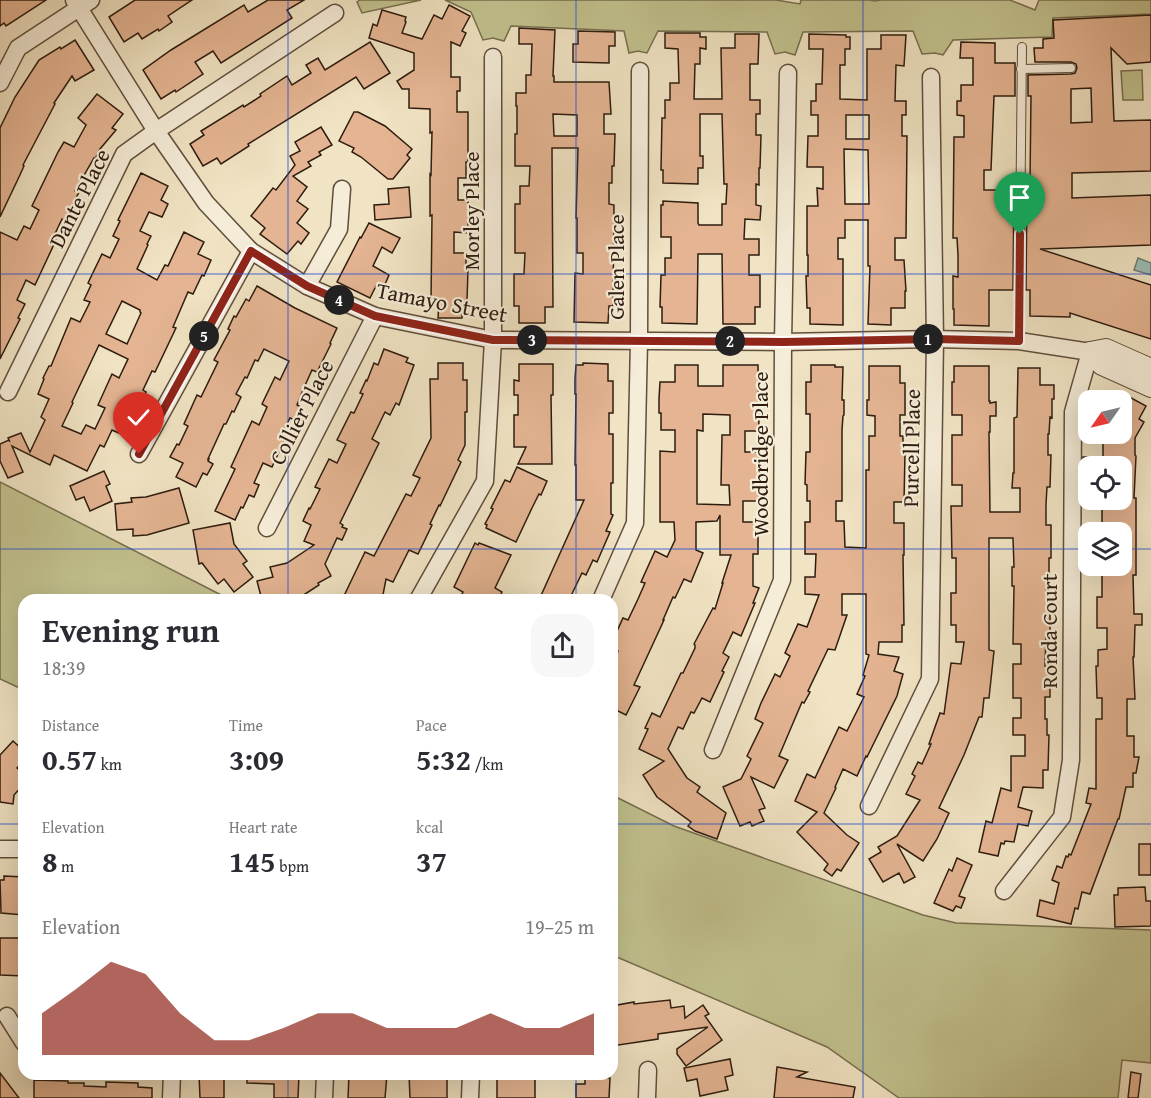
<!DOCTYPE html>
<meta charset="utf-8">
<style>
body{margin:0;font-family:"Gentium Book Plus",serif;background:#f7f7f7;color:#2b2b33;height:100vh;display:flex;flex-direction:column;font-size:22px;white-space:nowrap}
*{box-sizing:border-box;margin:0}
p{font-size:20px;color:#7c7c81}
.icon{flex:none;width:33px;height:33px;fill:none;stroke:currentColor;stroke-width:2;stroke-linecap:round;stroke-linejoin:round}
.map{position:relative;flex:1;overflow:hidden}
.details{position:absolute;left:18px;top:594px;width:600px;height:486px;display:flex;flex-direction:column;background:#fff;border-radius:18px;box-shadow:0 6px 24px #0002}
.details>*{flex:none}
.needle{width:39px;rotate:236deg}
.tools{position:absolute;left:1078px;top:390px;display:grid;gap:12px}
.tools a{display:grid;place-items:center;width:54px;height:54px;border-radius:12px;background:#fff;box-shadow:0 6px 24px #0002;font-size:30px}
.pin{position:absolute;display:grid;place-items:center;width:51px;height:51px;color:#fff;margin:-62px -26px;border-radius:50% 50% 50% 0;rotate:-45deg;box-shadow:0 0 6px #0007}
.pin .icon{rotate:45deg}
.km{position:absolute;width:30px;height:30px;margin:-15px;border-radius:50%;background:#222;color:#fff;font-size:16px;line-height:30px;text-align:center}
.round{display:grid;place-items:center;flex:none;width:63px;height:63px;border-radius:18px;background:#f7f7f7}
.overview{display:flex;align-items:center;justify-content:space-between;height:102px;padding:0 24px}
h1{font-size:33px;font-weight:800;line-height:45px}
.stats{display:grid;grid-template-columns:repeat(3,1fr);gap:9px;height:102px;padding:6px 24px}
.stats div{display:grid;align-content:center}
.stats b{font-size:30px;font-weight:800}
.stats small{font-size:16px;font-weight:400}
.stats p{font-size:16px}
.chart{height:168px;padding:12px 24px}
.chart p{display:flex;justify-content:space-between}
.chart svg{width:100%;height:108px;margin-top:6px;fill:#8f2418;opacity:.7}
.map>svg:first-child{display:block}
.green{fill:#c2c28f;stroke:#786f4f;stroke-width:1.5}
.water{fill:#9bbeb7;stroke:#6f7d74;stroke-width:1.5}
.building{fill:#e5b593;stroke:#2e1c0f;stroke-width:1.5;fill-rule:evenodd}
.lines{fill:none;stroke-linecap:round;stroke-linejoin:round}
.service-casing{stroke:#5f4e3c;stroke-width:10}
.minor-casing{stroke:#5f4e3c;stroke-width:19}
.tertiary-casing{stroke:#5f4e3c;stroke-width:22}
.service{stroke:#f6edd9;stroke-width:8}
.minor{stroke:#f6edd9;stroke-width:16}
.tertiary{stroke:#f6edd9;stroke-width:20}
.route-casing{stroke:#fff;stroke-width:12}
.route{stroke:#8f2418;stroke-width:8}
.grid{fill:none;stroke:#1d4ed8;stroke-width:1.5;stroke-opacity:0.55}
.labels{text-anchor:middle;dominant-baseline:central;stroke-width:4.5;stroke-linejoin:round;paint-order:stroke}
.street-label{font-size:22px;fill:#2e1c0f;stroke:#f6edd9}
</style>
<div class="map">
<svg width="1151" height="1098" viewBox="0 0 1151 1098">
<rect width="100%" height="100%" fill="#f1e4c4"/>
<filter id="stains"><feTurbulence type="fractalNoise" baseFrequency=".00333" numOctaves="4"/><feColorMatrix values="0 0 0 0 .2 0 0 0 0 .09 0 0 0 0 .02 0 0 0 .5 -.17"/></filter>
<radialGradient id="worn" r=".72"><stop offset=".6" stop-color="#630" stop-opacity="0"/><stop offset="1" stop-color="#630" stop-opacity=".3"/></radialGradient>
<g class="green">
<path d="M360 0H421L362 13 357 2Z"/>
<path d="M445 0H776L800 4 801 0H870L875 1 881 0H1010L1035 10 1039 0H1151V14L1053 18 1052 37 953 40 943 55 935 53 922 54 913 31 803 32 795 55 785 52 775 54 767 32 658 31 647 53 638 51 629 53 624 31 511 26 504 41 493 38 483 40 471 12Z"/>
<path d="M1142 70 1143 100H1123L1121 71Z"/>
<path d="M0 482 231 600H24V690L0 679Z"/>
<path d="M612 795 674 826 923 915 956 923 1151 930V1063L1122 1060 1118 1098H899L827 1047 612 955Z"/>
</g>
<path class="water" d="M1138 258 1151 263V275L1134 270Z"/>
<g class="building">
<path d="M0 0H46L6 26 4 23 0 26Z"/>
<path d="M135 0H192L168 16 172 22 159 31 158 29 142 39 138 33 124 42 109 17Z"/>
<path d="M268 0H304L287 10 292 18 221 63 213 51 195 62 203 74 176 92 175 90 161 99 143 70 171 50 244 5 248 12Z"/>
<path d="M449 5 470 16 462 31 466 33 460 46 451 42V77H460V91H457V112H468V162H466V178H458V200H468V233L454 232V253H466V269H468L467 301H462V318H438L439 302H431L432 215 430 216V174L431 175 432 132 430 133V109L409 108V89H402L397 81 414 70V53L369 38 373 24 377 26 382 10 406 17 405 21 406 22 402 33 422 39 434 15 442 19Z"/>
<path d="M1151 15V62L1127 64 1111 48 1114 121 1151 120V171L1072 173V198L1151 195V245L1040 249 1151 285V339L1070 313V317L1030 316V290H1026L1027 182H1030L1031 96H1028V75L1071 74 1075 73 1077 68 1076 64 1071 62H1035L1034 48H1043V39L1054 38 1053 20ZM1091 88 1092 122 1071 123V89Z"/>
<path d="M519 28 555 30 553 76H554V82H609L611 114H604V134H615L614 166H612V183H609V204L614 205 613 306H609L608 323 574 322 575 273 583 274V253H577V218H576L578 148H552L553 307H545V323H519V306H514V274H524L525 253H515V204H520V186H529L530 166H515V134H517V106H516V93H526V75H531L532 44H519ZM553 114 577 115V136H554Z"/>
<path d="M578 31 615 32V46H609V63L573 62V44H578Z"/>
<path d="M665 33H700V37H706V49L700 48V64H695L694 99H722L721 48H735V34H759L758 64H750V100H760V114H756V135H761L760 168H759V185L756 184V205L761 206 760 220 745 219 744 239H759V255H749V275H760V307H755V324H723L722 254H698L697 324 662 323V307H660L661 275H665V258H671V237H661V205H663V201L698 203V223L699 225H722V204H726L727 184H724L722 114H700V156H703V168H698V184L663 183V170H661L662 118H665V100H670V83H679L678 49 665 48Z"/>
<path d="M809 34 846 35V37H850V49H845V65H840V99L867 100V49H881V35H906L904 66 896 65 895 101H906V115H902V136H907L906 238H895V260H904L906 291H905V308H891V325L868 324 870 266H868V220H845V238H838V259H843V325L810 324V308H807L806 276H808V255H807V206H818L817 188 823 189V167H807L808 136H818V115H811V101H816V84H822L823 49H809ZM846 115H869V139H846ZM844 149 868 150 869 204H845Z"/>
<path d="M75 40 94 70 75 81 72 76 54 103 55 104 23 165 24 166 19 177 0 217V128L15 97 39 60 60 47 61 49Z"/>
<path d="M370 42 390 73 364 89 356 77 248 144 249 146 221 164 217 158 203 166 190 144 204 135 201 131 243 105 244 107 261 96 260 94 287 76 292 85 311 73 306 65 318 58 325 70Z"/>
<path d="M961 42 995 43V63H1015V96H994L991 170H984V190H1004V182H1014L1013 290H989V326L954 325V309H953V276L958 277V255L957 238H953L954 137H964V116L957 115V101H961V85H973V58H960Z"/>
<path d="M97 94 123 114 112 128 116 130 100 149 95 159 94 158 75 191 79 192 65 221 62 219 53 238 56 240 35 285 26 280 17 300 25 304 18 318 20 319 0 359V232L17 240 24 226 30 229 39 210 32 206 58 152 64 142 74 147 86 125 78 118Z"/>
<path d="M354 112H358L385 126 412 149 407 155 410 158 393 179H388L361 157 352 152 354 148 339 141Z"/>
<path d="M321 127 332 145 319 152 321 155 308 162 311 166 293 176 307 187 297 201 308 209 297 223 309 233 301 244 298 241 287 254 260 234 265 228 251 216 273 188 276 190 295 165 290 156 300 151 295 142Z"/>
<path d="M141 173 168 186 161 200 168 204 162 217 149 212 140 231 151 236 147 244 148 245 137 269 157 280 165 265 168 266 184 232 204 242 198 254 211 260 204 276 202 275 193 294 188 292 173 327 176 328 155 372 152 371 143 390 146 392 133 421 128 419 121 434 112 430 104 447 100 445 87 471 54 455 50 465 12 446 23 472 8 478 0 461V444L9 440 10 442 8 438 21 433 30 452 45 420 41 417 49 399 38 394 44 379 43 378 49 366H51L71 318 80 322 90 302 84 300 91 285 88 283 102 254 110 258 119 239 113 236 120 221 118 220ZM122 301 140 310V312L141 313 127 344 106 334ZM99 345 128 359 119 378 112 374 98 405 105 408 95 429 86 425 81 434 62 426 73 403 72 402Z"/>
<path d="M409 187 411 217 375 220 374 205 389 204 388 189Z"/>
<path d="M369 223 400 238 392 253 382 247 373 266 389 275 383 289 376 286 370 298 337 282 360 237 361 238Z"/>
<path d="M257 286 295 308 337 328 330 343 331 344 317 372 312 370 303 390 297 405 301 407 295 420 290 418 281 436 285 439 272 467 263 463 254 483 259 485 254 497 249 495 243 508 241 507 235 520 215 511 235 469 231 467 252 421 259 425 267 407 262 404 275 377 280 380 289 361 264 349 258 361 255 360 247 378 245 377 236 394 241 397 234 412 232 411 226 424H224L208 459H209L208 461 213 464 207 475 203 473 196 487 176 477 183 463 170 457 177 444 179 445 188 426 184 424 197 395 201 397 218 362 214 360 230 330 228 329 234 316 236 317 246 299 249 301Z"/>
<path d="M384 349 408 358 406 362 414 365 399 405 396 403 390 415 385 412 372 439 379 443 340 523 343 525 342 527 347 529 342 540 337 538 325 564 331 576 318 583 319 585 296 600H262L257 581 273 577 270 567 287 563 314 545 304 541 311 525 303 521 309 508 310 509 320 489 315 487 329 459 337 463 346 444 337 440 351 412 354 413 363 394 360 393 366 380 367 381 374 363 378 365Z"/>
<path d="M438 363H463V380H467V412H465V445L458 460 461 462 440 506 439 505 430 524 432 525 418 554 409 550 393 582 386 579 382 600H342L365 552 374 556 406 494 411 496 420 478 413 475 431 438 430 379H438Z"/>
<path d="M583 363 608 364V381H613V413H609V434H613V483H611V514L613 515 606 531 610 532 597 562 593 560 586 575 582 573 569 600H539L584 500H576V465H575L576 394H575V379L576 365H583Z"/>
<path d="M519 364H553V395H551L552 464H518L526 447H514V415H518V395H514V380L519 381Z"/>
<path d="M675 365H698V386H723V365H758L759 431H745V452H759V501H743V522H758V554H753V586L759 588 753 603H755L741 636 733 632 723 653 729 657 722 671 724 672 710 702 702 698 694 713 691 712 683 729 678 727 668 749 687 778 700 787 697 792 726 813 717 839 695 831 688 826 691 822 657 797 643 775 664 761 639 749 648 729 645 728 652 713 660 717 681 673H683L695 648V645L694 644 713 608 715 609 723 583H722L731 555H720V515L717 521 696 522V550L703 553 691 582 684 579 675 598 673 597 663 620H664L634 685 640 687 626 715 612 708V664L618 651 612 648V642L623 618 628 620 638 599 645 583 641 582 655 551 667 557 675 540 674 522H660V451L675 452V430H661V413H659V399L660 382H675ZM703 414 730 415V435H722L721 485H729L730 505 697 504V430L703 431Z"/>
<path d="M811 365H835V367H843L842 400H844V415L843 416 842 430V501H836V521H844L845 547 866 548V470H869V436H875V416L867 415V400H869V366H900V383H905V415H900V436H903V452H905L904 502H894V523H904V555H903L904 625H902V642H879L878 654 899 657 894 671 903 674 897 696 867 757 866 756 857 776 843 769 835 787 836 788 824 813 847 835 859 843 841 871 837 869 832 876 824 870 828 864 797 832 817 812 795 801 807 774 815 778 839 727 847 731 864 697 857 694 865 676 863 675 869 655 866 654V594H842V615H847L835 650 828 649 808 691 810 692 804 703 802 702 779 756 788 760 774 788 751 777 765 808 759 810 764 821 752 826 750 822 740 826 723 787 741 779 751 759 747 756 763 723 755 719 761 703 775 674 780 677 790 656 785 653 798 624 807 627 819 595 805 594V577H815L816 554H805V522H810V501H807V485L805 484 806 452H810V414H806V382H811Z"/>
<path d="M954 366H989V401H990V403L996 402V416H990V432H989L990 512H1020V488H1012L1013 473H1014V418L1017 417 1018 368H1040V385H1054V399H1052V418L1050 417 1049 434H1048V455H1051L1050 487H1047L1046 504V525H1051V558H1049V574H1046V595L1050 596V637H1046L1045 666H1050V697H1045V719H1047V735H1049L1048 770H1043V788L1023 787 1018 807 1032 811 1028 826 1018 824 1014 842 1005 841 1004 844 1001 843 998 856 979 852 986 821 992 823 1001 788 1011 791V756H1025V735H1013V718H1021V698H1013V664H1021V644H1013L1014 586H1012V567H1014L1013 538H989V650L994 651 989 698H984L982 717H979L964 755 939 808 949 813 937 839 923 861 897 844 915 877 904 883 899 873 883 882 869 859 881 852 878 847 897 836 920 800 906 794 915 776 912 774 918 762 922 764 931 744H929L940 713 944 714 951 663 961 664 964 642H956V625H951V593H956V558H952L951 506H962V485H952V435H962V415H952V382H954Z"/>
<path d="M1122 393 1146 406 1139 419 1144 422 1135 438V455L1136 456 1134 498H1136V575H1133L1134 614H1142V625H1135L1134 657H1133L1135 699H1127V736H1134V757H1139L1136 773H1133V787H1126L1119 819H1118L1090 894 1082 892 1078 909 1075 908 1071 924 1037 916 1040 900 1054 904 1059 883 1052 880 1057 866 1062 868 1066 856 1068 857 1069 854 1071 855 1091 804 1086 803 1089 788 1096 789V719H1102V698H1097L1096 666H1098V650L1107 649V628H1097V597H1102V566H1122V532H1102V500H1122V466H1083V457H1103V439L1122 440Z"/>
<path d="M517 467 547 481 541 495 539 494 532 508 516 542 486 528 487 525 485 524 493 509 491 508 505 480 510 482Z"/>
<path d="M104 471 110 484 106 486 112 501 90 511 84 497 76 500 70 486Z"/>
<path d="M179 488 189 523 147 535 133 536V529L117 530 115 504 132 502 131 498 146 497Z"/>
<path d="M230 523 234 544 247 561 243 564 253 577 234 592 224 579 218 584 202 563 199 564 193 530Z"/>
<path d="M475 543 478 545 479 543 511 555 495 588 502 592 498 600H459L463 592 454 587Z"/>
<path d="M13 741 24 751V761L17 768 24 774V784L14 795 13 804 0 802V755Z"/>
<rect x="1139" y="844" width="12" height="31"/>
<path d="M957 858 972 865 959 896 965 898 961 908 956 906 953 911 934 903 949 869 952 871Z"/>
<path d="M4 876 24 877V915L1 913 0 880H4Z"/>
<path d="M1145 887 1146 901H1151V926L1115 927 1114 895H1118V888Z"/>
<path d="M0 938H24V976L0 975Z"/>
<path d="M670 1000 671 1008 684 1006 685 1018 703 1005 709 1014 705 1016 722 1040 686 1066 677 1054V1049L708 1027 658 1034V1039L612 1046V1006L634 1002V1004Z"/>
<path d="M730 1059 733 1075 725 1077 728 1090 700 1096 697 1079 687 1081 684 1068Z"/>
<path d="M777 1067 807 1072 797 1077 855 1087 853 1098H774Z"/>
<path d="M1131 1072 1141 1074 1138 1098H1128Z"/>
<path d="M0 1073 19 1098H0Z"/>
<path d="M199 1074H224V1098H200Z"/>
<path d="M247 1074H299L298 1098H274V1084L247 1083Z"/>
<path d="M349 1074H387L385 1098H348Z"/>
<path d="M409 1074H447V1098H410Z"/>
<path d="M497 1074 535 1075V1098H497Z"/>
<path d="M585 1077 610 1078 609 1098H576V1084H585Z"/>
<path d="M34 1080 68 1081V1083H84V1086L106 1087V1082L138 1083V1087L152 1088V1098H34Z"/>
</g>
<g class="lines">
<defs>
<g id="service">
<path d="M1021 69 1071 68"/>
<path d="M1019 341 1022 47"/>
</g>
<g id="minor">
<path d="M74 0 156 131 206 203 251 251 307 286 375 316 493 340 783 342 935 339 1019 341 1090 352 1073 412 1071 760 1062 817 1004 891"/>
<path d="M0 83 18 48 91 0"/>
<path d="M307 286 339 229 342 189"/>
<path d="M8 392 124 154 156 131 335 13"/>
<path d="M139 454 251 251"/>
<path d="M267 528 375 316"/>
<path d="M418 600 485 481 493 340V57"/>
<path d="M601 600 635 523 639 341 640 71"/>
<path d="M713 750 782 580 783 342 788 73"/>
<path d="M869 806 930 679 935 339 931 77"/>
<path d="M0 849H24"/>
<path d="M7 1016 24 1043"/>
<path d="M171 1098 172 1074"/>
<path d="M324 1098 325 1074"/>
<path d="M470 1098 471 1074"/>
<path d="M647 1098 648 1070"/>
</g>
<g id="tertiary">
<path d="M1090 352 1102 365 1151 387"/>
<path d="M1090 352 1106 349 1151 369"/>
</g>
</defs>
<use href="#service" class="service-casing"/>
<use href="#minor" class="minor-casing"/>
<use href="#tertiary" class="tertiary-casing"/>
<use href="#service" class="service"/>
<use href="#minor" class="minor"/>
<use href="#tertiary" class="tertiary"/>
</g>
<g class="lines">
<defs>
<path id="route" d="M139 454 251 251 307 286 375 316 493 340 783 342 935 339 1019 341 1020 234"/>
</defs>
<use href="#route" class="route-casing"/>
<use href="#route" class="route"/>
</g>
<path class="grid" d="M288 0V600M576 0V600M863 0V1098M0 274H1151M0 549H1089M1122 549H1151M0 824H24M612 824H1151M288 1074V1098M576 1074V1098"/>
<g class="labels">
<g class="street-label">
<text transform="translate(79 198) rotate(-63)">Dante Place</text>
<text transform="translate(471 211) rotate(-90)">Morley Place</text>
<text transform="translate(616 267) rotate(-90)">Galen Place</text>
<text transform="translate(442 302) rotate(11)">Tamayo Street</text>
<text transform="translate(301 412) rotate(-63)">Collier Place</text>
<text transform="translate(911 448) rotate(-89)">Purcell Place</text>
<text transform="translate(760 454) rotate(-90)">Woodbridge Place</text>
<text transform="translate(1049 631) rotate(-90)">Ronda Court</text>
</g>
</g>
<rect width="100%" height="100%" filter="url(#stains)"/>
<rect width="100%" height="100%" fill="url(#worn)"/>
</svg>
<div class="tools">
<a><svg class="needle" viewBox="-14 -14 28 28"><path d="M0-13l5 13h-10z" fill="#e53935"/><path d="M0 13l5-13h-10z" fill="#7c7c81"/></svg></a>
<a><svg class="icon" aria-label="locate" viewBox="0 0 24 24"><circle cx="12" cy="12" r="6"/><path d="M12 2v4M12 18v4M2 12h4M18 12h4"/></svg></a>
<a><svg class="icon" aria-label="layers" viewBox="0 0 24 24"><path d="M12 4l9 5-9 5-9-5zM3 14l9 5 9-5"/></svg></a>
</div>
<div class="pin" style="left:1020px;top:234px;background:#1e9e55"><svg class="icon" aria-label="arrive" viewBox="0 0 24 24"><path d="M6 21V4h12l-3 4 3 4H6"/></svg></div>
<div class="pin" style="left:139px;top:454px;background:#d93025"><svg class="icon" aria-label="check" viewBox="0 0 24 24"><path d="M5 12l5 5 9-10"/></svg></div>
<b class="km" style="left:928px;top:339px">1</b>
<b class="km" style="left:730px;top:341px">2</b>
<b class="km" style="left:532px;top:340px">3</b>
<b class="km" style="left:339px;top:300px">4</b>
<b class="km" style="left:204px;top:336px">5</b>
<section class="details">
<div class="overview"><div><h1>Evening run</h1><p>18:39</p></div><a class="round"><svg class="icon" aria-label="share" viewBox="0 0 24 24"><path d="M12 15V3M7 8l5-5 5 5M5 13v7h14v-7"/></svg></a></div>
<div class="stats">
<div><p>Distance</p><b>0.57<small> km</small></b></div>
<div><p>Time</p><b>3:09</b></div>
<div><p>Pace</p><b>5:32<small> /km</small></b></div>
</div>
<div class="stats">
<div><p>Elevation</p><b>8<small> m</small></b></div>
<div><p>Heart rate</p><b>145<small> bpm</small></b></div>
<div><p>kcal</p><b>37</b></div>
</div>
<div class="chart"><p><span>Elevation</span>19–25 m</p>
<svg viewBox="0 0 160 44" preserveAspectRatio="none"><path d="M0 44V27L10 17L20 6L30 11L40 27L50 38L60 38L70 33L80 27L90 27L100 33L110 33L120 33L130 27L140 33L150 33L160 27V44z"/></svg>
</div>
</section>
</div>
